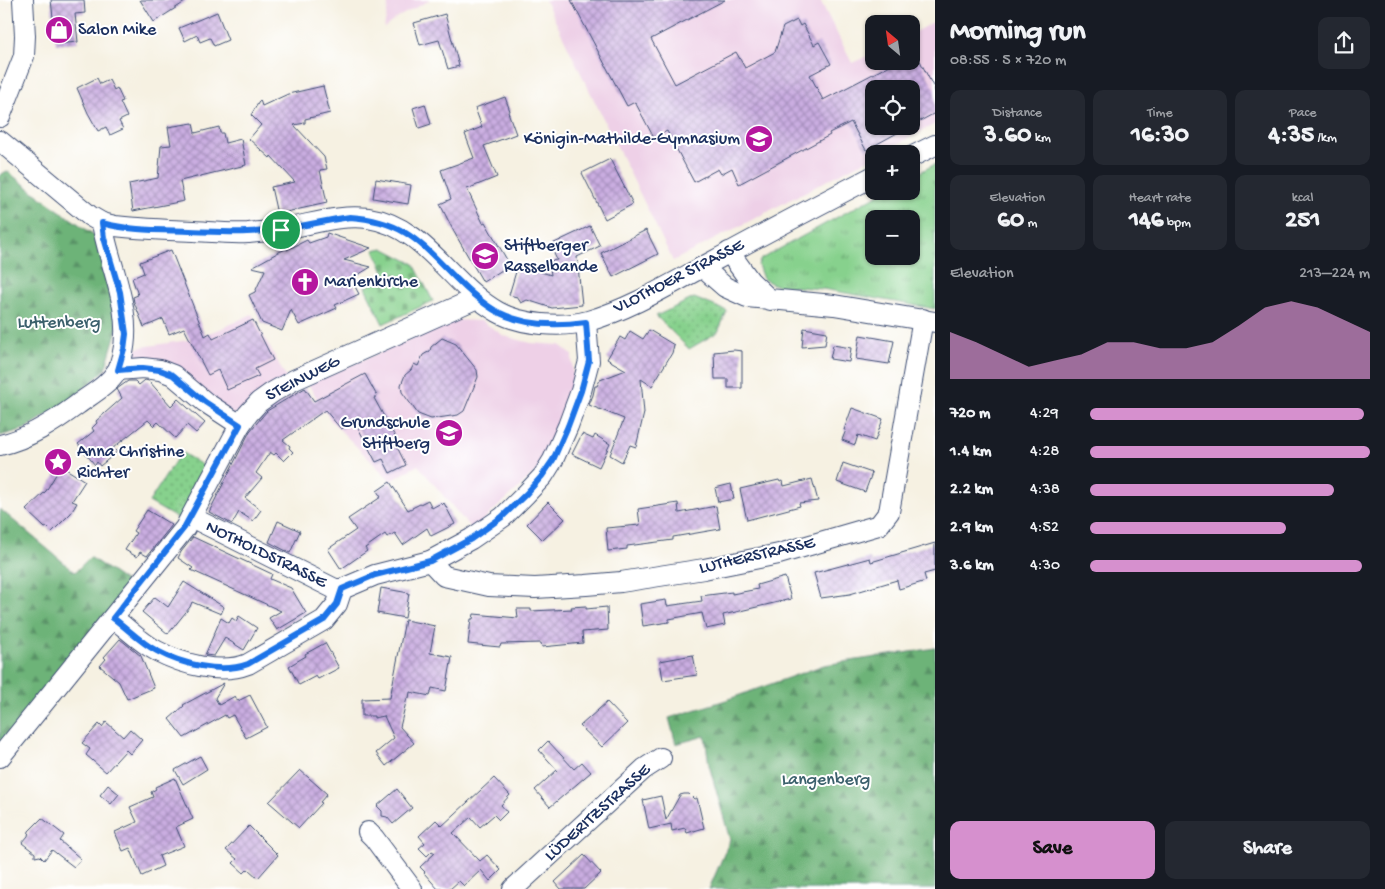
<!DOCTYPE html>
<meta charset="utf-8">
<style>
body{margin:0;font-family:"Gochi Hand",sans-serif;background:#242831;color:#f1f3f6;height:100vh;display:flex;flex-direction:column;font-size:19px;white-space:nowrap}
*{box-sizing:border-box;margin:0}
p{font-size:16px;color:#9ea1a6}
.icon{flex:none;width:28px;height:28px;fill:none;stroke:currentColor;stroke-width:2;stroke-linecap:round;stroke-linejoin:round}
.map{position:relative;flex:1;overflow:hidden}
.panel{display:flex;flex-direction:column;background:#171b24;width:450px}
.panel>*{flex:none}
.needle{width:32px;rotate:331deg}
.fabs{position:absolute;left:865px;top:15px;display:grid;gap:10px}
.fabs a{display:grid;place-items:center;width:55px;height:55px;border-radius:10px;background:#171b24;box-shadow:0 1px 4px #0004;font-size:25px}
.pin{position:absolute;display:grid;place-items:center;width:42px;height:42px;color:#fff;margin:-21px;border:2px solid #fff;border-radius:50%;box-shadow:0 1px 5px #0007}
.round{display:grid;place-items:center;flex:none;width:52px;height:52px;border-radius:10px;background:#242831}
.summary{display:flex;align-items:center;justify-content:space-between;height:85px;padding:0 15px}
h1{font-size:28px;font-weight:700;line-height:38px}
.stats{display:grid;grid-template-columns:repeat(3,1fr);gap:8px;height:85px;padding:5px 15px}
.stats div{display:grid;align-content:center;border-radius:10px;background:#242831;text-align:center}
.stats b{font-size:25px;font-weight:700}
.stats small{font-size:14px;font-weight:400}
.stats p{font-size:14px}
.chart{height:140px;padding:10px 15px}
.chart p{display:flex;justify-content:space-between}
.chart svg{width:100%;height:90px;margin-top:5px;fill:#d690ce;opacity:.7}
.cta{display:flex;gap:10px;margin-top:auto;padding:10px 15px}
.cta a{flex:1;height:58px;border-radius:10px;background:#d690ce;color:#111;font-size:20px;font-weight:700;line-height:58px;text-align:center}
.cta a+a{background:#242831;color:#f1f3f6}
ul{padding:0 15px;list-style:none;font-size:16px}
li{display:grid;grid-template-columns:80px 60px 1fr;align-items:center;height:38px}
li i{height:12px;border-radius:6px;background:#d690ce}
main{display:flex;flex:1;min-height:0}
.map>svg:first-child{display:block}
.built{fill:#eed0e7;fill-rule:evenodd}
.grass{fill:url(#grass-dots);stroke:#518076}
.forest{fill:url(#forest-firs);stroke:#44716b}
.cemetery{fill:url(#cemetery-stones);stroke:#518076}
.park{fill:url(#park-tufts);stroke:#518076;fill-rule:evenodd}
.building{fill:url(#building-cross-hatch)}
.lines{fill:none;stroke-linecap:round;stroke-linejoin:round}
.minor-casing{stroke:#3c4c72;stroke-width:22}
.minor{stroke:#fff;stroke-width:20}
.route-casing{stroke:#fff;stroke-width:10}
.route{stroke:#1a73e8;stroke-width:6}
.labels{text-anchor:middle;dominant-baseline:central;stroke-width:4;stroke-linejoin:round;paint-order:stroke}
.poi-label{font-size:18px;fill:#1b2f5e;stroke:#fff;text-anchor:start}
.street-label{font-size:18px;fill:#1b2f5e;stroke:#fff}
.park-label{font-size:18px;fill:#3b606c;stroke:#fff}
</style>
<main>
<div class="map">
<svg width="935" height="889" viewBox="0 0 935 889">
<defs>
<pattern id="grass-dots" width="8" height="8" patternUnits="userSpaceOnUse" patternTransform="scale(1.25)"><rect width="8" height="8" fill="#87d18d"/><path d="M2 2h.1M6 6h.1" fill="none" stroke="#6eaa76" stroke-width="1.8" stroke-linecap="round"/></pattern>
<pattern id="forest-firs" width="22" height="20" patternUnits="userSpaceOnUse" patternTransform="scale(1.25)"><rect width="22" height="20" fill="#6db378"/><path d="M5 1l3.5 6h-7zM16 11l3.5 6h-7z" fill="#599266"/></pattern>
<pattern id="cemetery-stones" width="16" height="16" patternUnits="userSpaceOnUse" patternTransform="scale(1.25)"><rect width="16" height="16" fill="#87d18d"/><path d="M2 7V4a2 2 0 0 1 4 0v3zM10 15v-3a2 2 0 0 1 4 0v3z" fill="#6eaa76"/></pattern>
<pattern id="park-tufts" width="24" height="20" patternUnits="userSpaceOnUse" patternTransform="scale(1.25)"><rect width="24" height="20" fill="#87d18d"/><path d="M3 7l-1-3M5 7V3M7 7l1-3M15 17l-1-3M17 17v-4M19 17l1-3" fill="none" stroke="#6eaa76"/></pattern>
<pattern id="building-cross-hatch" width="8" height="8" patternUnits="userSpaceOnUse" patternTransform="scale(1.25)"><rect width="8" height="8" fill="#caade1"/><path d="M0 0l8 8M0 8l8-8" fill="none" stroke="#a38dba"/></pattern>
</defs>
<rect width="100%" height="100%" fill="#fff"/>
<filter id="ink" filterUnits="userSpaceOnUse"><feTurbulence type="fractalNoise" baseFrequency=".02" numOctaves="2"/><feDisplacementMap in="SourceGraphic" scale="10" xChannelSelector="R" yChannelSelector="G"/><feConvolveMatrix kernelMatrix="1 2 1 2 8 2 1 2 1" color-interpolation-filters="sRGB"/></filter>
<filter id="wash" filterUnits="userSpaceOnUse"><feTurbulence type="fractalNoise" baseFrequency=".0096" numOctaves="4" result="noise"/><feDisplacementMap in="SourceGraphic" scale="20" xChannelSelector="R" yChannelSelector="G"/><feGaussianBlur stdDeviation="1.12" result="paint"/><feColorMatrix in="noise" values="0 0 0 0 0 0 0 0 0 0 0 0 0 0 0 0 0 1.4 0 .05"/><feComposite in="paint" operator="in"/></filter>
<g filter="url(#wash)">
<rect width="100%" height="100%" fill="#f6f1e2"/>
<g class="built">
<path d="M387 0H430L398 17 384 28 388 7Z"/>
<path d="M545 0H820L852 63 874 53V61H911V34L935 21V124L879 154H874V156L673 261ZM874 89H911V126H874Z"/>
<path d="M252 314 287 379 234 415 131 363 130 351 142 347 188 340 220 329Z"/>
<path d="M458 320 482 321 504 336 531 343 560 345 572 355 573 386 550 445 538 469 522 485 472 530 418 465 391 481 331 421 308 384 447 323Z"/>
</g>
<g class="grass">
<path d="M694 298 727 311 718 332 689 349 656 316Z"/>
<path d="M181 452 207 468 180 520 149 502Z"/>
</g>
<g class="forest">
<path d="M7 171 43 199 93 234 102 250 118 326 105 370 72 399 25 429 0 436V175Z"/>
<path d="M0 509 75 572 90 557 132 586 0 750Z"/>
<path d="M935 648V889H709L730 840 709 765 705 736 676 744 669 718 726 700 824 665Z"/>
</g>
<path class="cemetery" d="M383 248 414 264 433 301 383 324 365 287 387 277 374 250Z"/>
<path class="park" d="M935 164V309L823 289 775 285 763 279 758 265 761 259 885 191H911V177ZM874 219H911V256H874Z"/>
<g id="blocks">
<g class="building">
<path d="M51 0H84L85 13 75 14 78 42 56 44Z"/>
<path d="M140 0H188L154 22Z"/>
<path d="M571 0H725L651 39 675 84 736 52 745 68 775 52 783 27 797 20 800 26 803 24 814 45 819 42 831 64 810 75 823 100 898 61H920L935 90V113L911 126V89H874V126H910L866 150 851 122 829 133 830 135 739 184 732 168 721 174 718 169 694 182 667 131 654 138 635 102 627 106Z"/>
<path d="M217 12 228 40 214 46 210 38 200 42 197 35 185 41 179 28Z"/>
<path d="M445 14 459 66 448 69 439 40 420 45 414 23Z"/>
<path d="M97 78 100 84 109 80 114 90 117 88 123 101 120 102 127 117 119 121 123 129 110 135 106 127 98 131 88 113 77 88Z"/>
<path d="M323 86 330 113 305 119V123L294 125 324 157 327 169 320 170 327 203 277 214 271 187 295 182 271 156 270 158 249 139 261 125 251 115 260 100 262 106 288 94Z"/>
<path d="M505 97 510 111 508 112 516 134 484 146 497 177 467 189 483 223 485 222 510 265 483 282 454 232 440 204 451 199 441 170 474 158 465 134 482 127 475 108Z"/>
<path d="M425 104 431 124 419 128 413 108Z"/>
<path d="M193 123 195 133 219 127 220 133H223L225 143 241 139 246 165 180 181 184 201 133 211 129 184 158 178 161 146 171 145 168 127Z"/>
<path d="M610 159 633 204 605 219 582 173Z"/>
<path d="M376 179 411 185 408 204 373 198Z"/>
<path d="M590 226 600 246 577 257 582 305 552 308 527 300 521 303 517 297 509 295 518 265 551 275 549 261 557 260 550 245Z"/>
<path d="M646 230 658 254 613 277 601 253Z"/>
<path d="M327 233 371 248 344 260 371 267 351 279 359 294 335 305 337 308 299 325 291 310 282 331 262 323 249 295 255 292 265 270 252 267 279 252 286 249 287 250 307 240 309 243 326 237Z"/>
<path d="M171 250 205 336 210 333 213 339 253 320 273 360 255 369 259 376 227 390 218 370 208 375 184 328 169 334 163 319 144 327 134 302 133 297 138 295 132 278 144 273 140 262Z"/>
<path d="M804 328 827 332 825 345 802 347Z"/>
<path d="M649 330 674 345 672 353 652 386 641 379 644 413 636 447 630 445 622 462 610 455 624 419 589 405 593 395 595 386H597L600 380 626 370 607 359 620 337 625 340 630 331 643 339Z"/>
<path d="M860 335 894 341 889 364 856 359Z"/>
<path d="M442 338 456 344 477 370 478 377 464 411 458 415 431 419 418 414 402 392 401 385 405 375 411 370 414 364 418 366 423 355 430 351 431 347Z"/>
<path d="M833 345 851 348 849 362 830 359Z"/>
<path d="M734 350 742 351V388H728V379H715L714 352Z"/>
<path d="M365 374 377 396 374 398 399 444 396 445 406 465 390 473 383 459 376 462 355 422 341 429 325 410 283 440 290 446 289 448 293 452 284 461 276 453 274 455 270 452 256 473 262 478 245 498 261 510 253 521 239 512 232 524 209 512 250 431 267 411 305 388 314 401Z"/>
<path d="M145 380 149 381 171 406 178 399 205 423 196 433 187 425 175 438 158 422 154 426 148 420 113 448 117 452 100 466 97 462 95 465 78 444 94 431 92 428 97 423 96 421 122 398 117 389 121 386 128 381H135L139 385Z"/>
<path d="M852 408 883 419 875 441 858 435 855 445 842 440 846 430H844Z"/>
<path d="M582 434 593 439 595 435 610 444 599 467 572 454Z"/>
<path d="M843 463 872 473 865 492 837 482Z"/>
<path d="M61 466 85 481 72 501 77 503 71 513 52 532 47 527 45 528 26 510 46 491Z"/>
<path d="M812 479 818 501 799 503 800 506 747 520 740 489 779 480 780 482 783 481 784 486Z"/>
<path d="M390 482 408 510 428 500 432 508 441 503 442 505 444 503 455 524 431 536 427 528 403 545 395 533 387 537 385 534 365 548 367 551 341 569 328 549 356 530 348 519 381 497 377 491Z"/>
<path d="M731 484 734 499 718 502 715 488Z"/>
<path d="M548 502 565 519 543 540 527 524Z"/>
<path d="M678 503 679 513 716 506 720 529 673 537V540L627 546V549L608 551 606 528 640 525 638 509Z"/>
<path d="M147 510 172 525 147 556 140 552 137 557 125 550 136 533 133 531Z"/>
<path d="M278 521 300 531 290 553 269 542Z"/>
<path d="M193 537 272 574 270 579 291 588 306 613 277 630 269 618 281 611 191 570 193 568 178 558 181 552Z"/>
<path d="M935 543V571L924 574 926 581 899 589 897 580 850 594 821 598 814 573 870 558 871 562Z"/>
<path d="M785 577 791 599 723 615 725 625 706 629 702 613 669 619V622L643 626 640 604 666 600 667 606 702 601 701 596 732 592V594L758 589 757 585Z"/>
<path d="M184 582 224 607 221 614 192 602 190 607 168 634 142 612 155 597 168 607Z"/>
<path d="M381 588 409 593 405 618 377 613Z"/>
<path d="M586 606V609L607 607 608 630 582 632 583 643 542 647 541 643 501 644 500 647 468 644 471 619H473L474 614 518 618 517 609H531V611L572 609 571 607Z"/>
<path d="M239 616 257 628 244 650 225 638 214 656 205 655 221 618 229 623 232 618 236 621Z"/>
<path d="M405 620 435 626 430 653 452 657 446 691 432 688 430 696 410 692 409 698H407L400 727 414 743 386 766 376 753 394 738 384 716 374 718V716H362V699L390 698Z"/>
<path d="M120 639 141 656 154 688 127 699 119 682 100 666 106 659 104 657Z"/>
<path d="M325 643 339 668 318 679 316 676 299 685 289 666 306 656 305 654Z"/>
<path d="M693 655 697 675 663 680 660 661Z"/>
<path d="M224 683 215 698 219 705 235 696 238 701 250 695 267 727 246 738 233 715 227 718 225 715 184 738 169 719 184 706 183 705Z"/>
<path d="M607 702 627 723 602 747 580 726Z"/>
<path d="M106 722 123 737 130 729 142 740 130 754 126 750 106 772 86 755 90 749 82 743 99 724 102 727Z"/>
<path d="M548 741 574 769 582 762 591 772 550 807 535 790 557 770 539 750Z"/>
<path d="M200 756 207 769 183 784 175 770Z"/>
<path d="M300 770 327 794 320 802 322 803 299 828 269 802Z"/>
<path d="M175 778 193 819 176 827 184 846 159 856 163 866 142 876 130 848 123 851 115 832 137 822 130 807 153 797 151 792 156 789 155 787Z"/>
<path d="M494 778 510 795 501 805 507 812 499 820 494 815 480 827 471 817 453 833 480 861 487 855 501 870 490 881 481 870 464 886 459 881 450 889H438L424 873 425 872 420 867 435 853 432 851 427 856 419 848 425 843 419 836 436 820 442 826Z"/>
<path d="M108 785 119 794 111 804 100 795Z"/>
<path d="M397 789 412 808 393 824 387 817 382 816V811L377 806Z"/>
<path d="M684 794H689L694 799 697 798 704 828 687 833 685 828 672 831 671 824 649 829 643 800 661 796 666 820 680 795Z"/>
<path d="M42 818 64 835 60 841 81 859 74 867 52 850 44 860 40 856 35 857V853L22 843 28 836 29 831Z"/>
<path d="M249 826 278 855 258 878 248 869 244 873 233 863 237 859 226 850Z"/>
<path d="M584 855 601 873 584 889H561L555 882Z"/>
</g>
</g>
</g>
<g filter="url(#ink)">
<use href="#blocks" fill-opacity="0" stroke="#3c4c72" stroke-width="1"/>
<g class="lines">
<defs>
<g id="minor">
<path d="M0 117 24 56 25 36 23 0"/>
<path d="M0 141 90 216 102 223 115 226C142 229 168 230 194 231 212 232 230 234 248 233 259 232 271 231 282 229 310 225 339 214 368 218 425 226 451 286 498 312 521 325 562 328 588 321 630 309 669 285 708 264 763 234 818 205 874 176"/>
<path d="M911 157 935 145"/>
<path d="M729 252 750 281 770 300"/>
<path d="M702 267 725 287 747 297 834 305 935 322"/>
<path d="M118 370 143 368 160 370 173 375 205 402 240 425"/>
<path d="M0 445C28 439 54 422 77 405 90 395 108 386 117 371 120 367 120 361 122 357 134 312 109 266 102 223"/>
<path d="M191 517 335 589H342"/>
<path d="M430 561 444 576 489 586 535 588 586 585 621 582 704 569 779 554 879 525 889 512 923 319"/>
<path d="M113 618C127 628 141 643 157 651 182 664 220 675 248 664L324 620 337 604 342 589 375 575 430 561 471 539 503 517 526 494 543 476 553 460 568 426 581 391 589 361 586 322"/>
<path d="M0 757 185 528 240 425 248 414 259 402 273 392 294 380 477 298"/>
<path d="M368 832 374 838 412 889"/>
<path d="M513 889 644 769 661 758"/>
</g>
</defs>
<use href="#minor" class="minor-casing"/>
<use href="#minor" class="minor"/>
</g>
</g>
<g class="lines" filter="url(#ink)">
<defs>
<path id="route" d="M350 217C411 221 425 250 466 288 476 297 487 307 500 313 526 326 557 326 586 322L589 361 581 391 568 426 553 460 542 476 526 494 502 517 471 539 430 561 375 575 342 589 337 604 324 620 248 664C221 674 181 664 157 651 141 643 127 628 113 618L184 528 240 425 205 402 173 375 160 370 143 368 118 370 124 349 126 334 120 292 104 238 102 223C130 231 161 230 190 231 221 232 251 234 282 229 305 226 327 220 350 217Z"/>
</defs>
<use href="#route" class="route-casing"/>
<use href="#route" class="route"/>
</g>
<defs>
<symbol id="shop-disc" viewBox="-11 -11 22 22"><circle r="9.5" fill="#b5179e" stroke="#fff"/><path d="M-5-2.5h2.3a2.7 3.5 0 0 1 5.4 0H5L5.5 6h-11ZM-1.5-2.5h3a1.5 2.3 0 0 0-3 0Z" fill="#fff"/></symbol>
<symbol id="school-disc" viewBox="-11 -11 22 22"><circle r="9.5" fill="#b5179e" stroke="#fff"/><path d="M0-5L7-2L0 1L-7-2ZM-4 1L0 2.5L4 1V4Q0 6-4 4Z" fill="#fff"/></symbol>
<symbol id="church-disc" viewBox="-11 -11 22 22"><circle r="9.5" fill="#b5179e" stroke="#fff"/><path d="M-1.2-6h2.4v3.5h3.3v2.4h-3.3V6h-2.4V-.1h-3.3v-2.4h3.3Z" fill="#fff"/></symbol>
<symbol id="sight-disc" viewBox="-11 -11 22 22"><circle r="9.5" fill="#b5179e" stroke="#fff"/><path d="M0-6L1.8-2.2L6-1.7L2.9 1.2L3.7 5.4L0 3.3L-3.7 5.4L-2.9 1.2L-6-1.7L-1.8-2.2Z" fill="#fff"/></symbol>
</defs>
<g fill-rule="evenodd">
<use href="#shop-disc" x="43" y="14" width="32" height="32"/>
<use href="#school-disc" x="743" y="123" width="32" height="32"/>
<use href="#school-disc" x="469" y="240" width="32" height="32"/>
<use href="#church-disc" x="289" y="266" width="32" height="32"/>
<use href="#school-disc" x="433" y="417" width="32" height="32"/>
<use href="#sight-disc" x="42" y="446" width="32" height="32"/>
</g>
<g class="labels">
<g class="poi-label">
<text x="78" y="30">Salon Mike</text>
<text x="740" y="139" text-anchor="end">Königin-Mathilde-Gymnasium</text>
<text x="504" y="246">Stiftberger<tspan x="504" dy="21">Rasselbande</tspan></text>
<text x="324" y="282">Marienkirche</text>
<text x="430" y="423" text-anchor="end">Grundschule<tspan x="430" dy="21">Stiftberg</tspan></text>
<text x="77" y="452">Anna Christine<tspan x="77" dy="21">Richter</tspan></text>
</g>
<g class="street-label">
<text transform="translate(679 277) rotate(-27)">VLOTHOER STRASSE</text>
<text transform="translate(303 379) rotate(-27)">STEINWEG</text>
<text transform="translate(266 555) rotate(26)">NOTHOLDSTRASSE</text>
<text transform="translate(757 556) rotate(-13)">LUTHERSTRASSE</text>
<text transform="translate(598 813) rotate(-42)">LÜDERITZSTRASSE</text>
</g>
<g class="park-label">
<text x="59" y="323">Luttenberg</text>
<text x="826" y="780">Langenberg</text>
</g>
</g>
</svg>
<div class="fabs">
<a><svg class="needle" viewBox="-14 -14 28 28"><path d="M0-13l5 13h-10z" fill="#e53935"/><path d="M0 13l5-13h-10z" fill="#9ea1a6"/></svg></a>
<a><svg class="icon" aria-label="locate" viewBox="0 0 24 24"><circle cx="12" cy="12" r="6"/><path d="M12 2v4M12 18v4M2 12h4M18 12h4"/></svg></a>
<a>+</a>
<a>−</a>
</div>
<div class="pin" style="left:281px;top:230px;background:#1e9e55"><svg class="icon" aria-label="arrive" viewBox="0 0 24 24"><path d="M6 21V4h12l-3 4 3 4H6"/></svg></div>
</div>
<section class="panel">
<div class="summary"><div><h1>Morning run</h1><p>08:55 · 5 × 720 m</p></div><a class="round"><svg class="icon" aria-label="share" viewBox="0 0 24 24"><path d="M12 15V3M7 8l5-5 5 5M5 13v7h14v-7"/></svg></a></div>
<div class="stats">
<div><p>Distance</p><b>3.60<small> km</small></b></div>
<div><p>Time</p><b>16:30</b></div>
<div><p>Pace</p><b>4:35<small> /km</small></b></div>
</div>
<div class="stats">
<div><p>Elevation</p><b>60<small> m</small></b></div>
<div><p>Heart rate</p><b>146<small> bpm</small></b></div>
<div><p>kcal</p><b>251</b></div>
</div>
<div class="chart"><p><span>Elevation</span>213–224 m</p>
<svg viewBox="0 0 160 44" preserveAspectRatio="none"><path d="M0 44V21L10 26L20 32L30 38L40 35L50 32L60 26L70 26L80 29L90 29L100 26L110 18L120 9L130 6L140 9L150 15L160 21V44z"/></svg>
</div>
<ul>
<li><b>720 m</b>4:29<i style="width:98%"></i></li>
<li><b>1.4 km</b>4:28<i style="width:100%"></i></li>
<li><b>2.2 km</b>4:38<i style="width:87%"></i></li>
<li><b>2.9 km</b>4:52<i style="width:70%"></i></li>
<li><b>3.6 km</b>4:30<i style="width:97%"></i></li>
</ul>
<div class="cta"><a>Save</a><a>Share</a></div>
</section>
</main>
